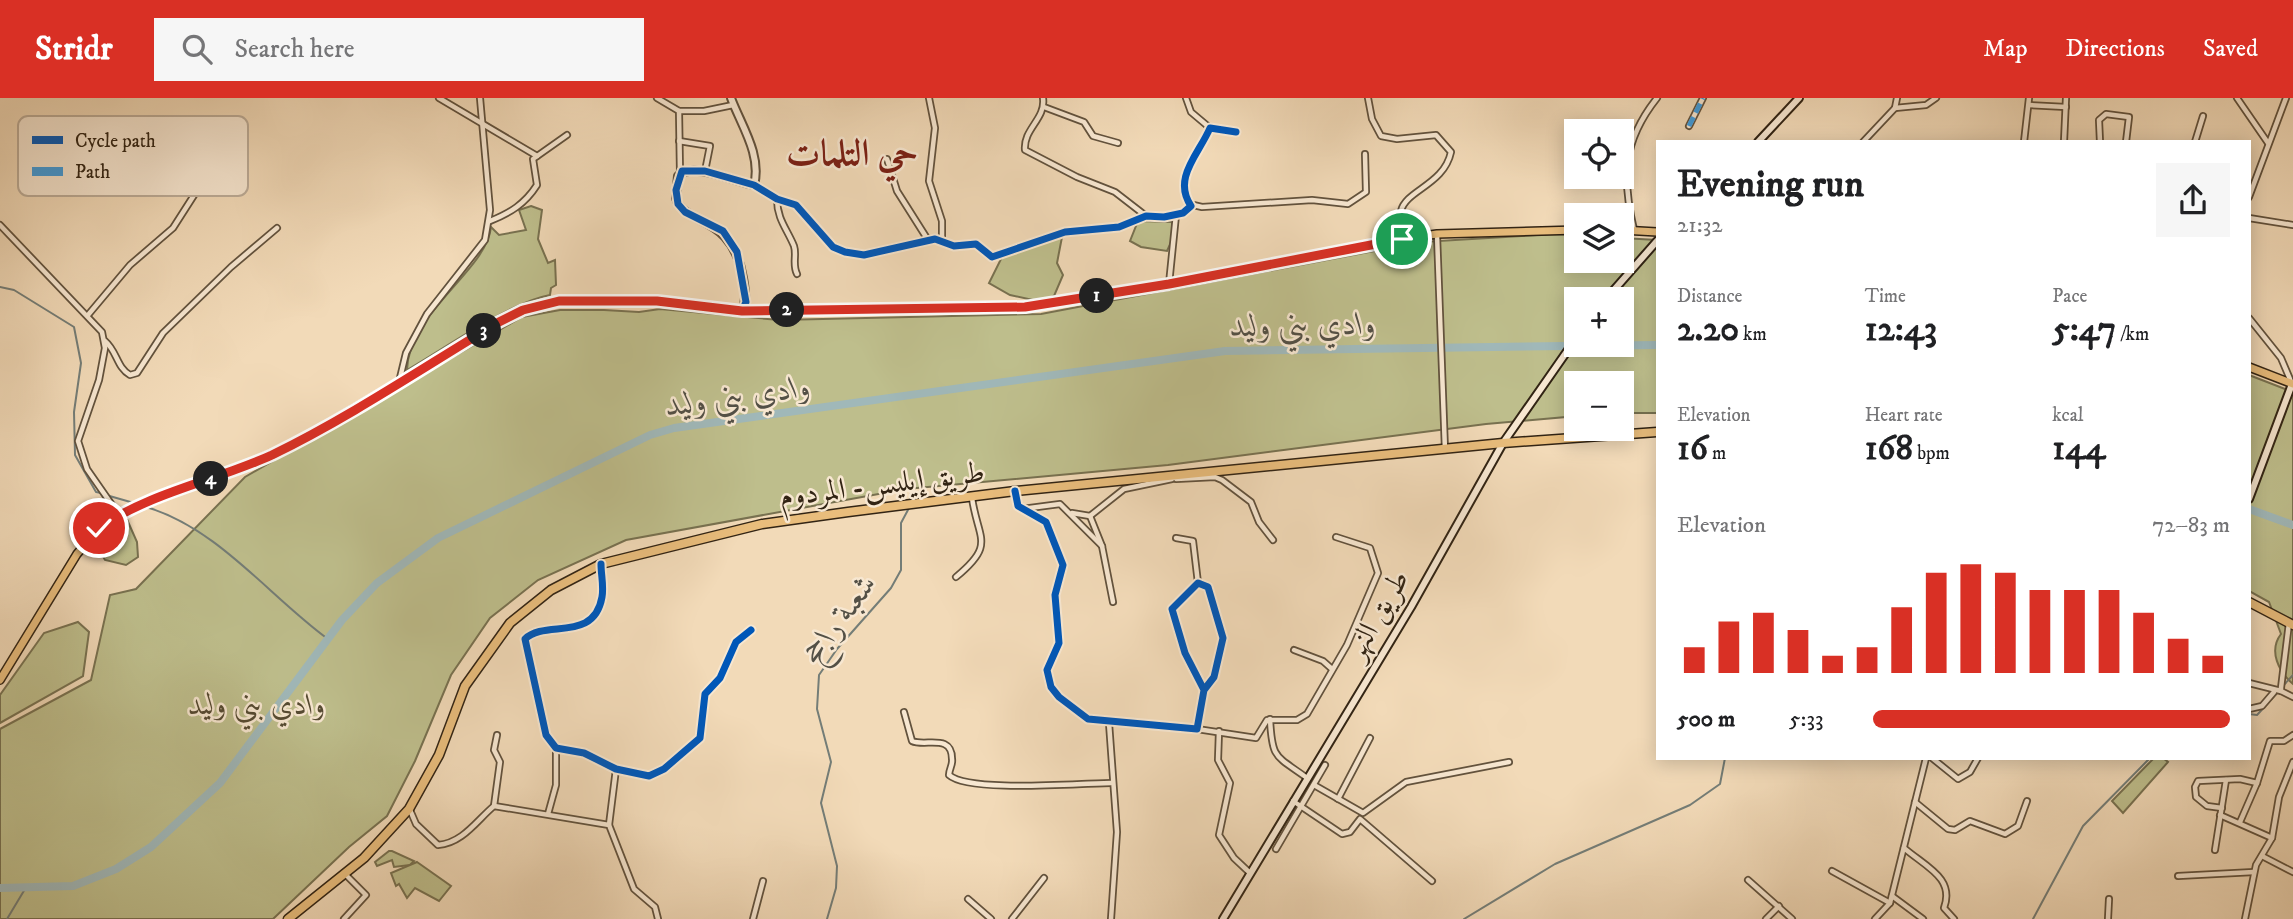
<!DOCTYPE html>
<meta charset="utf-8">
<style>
body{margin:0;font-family:"IM FELL DW Pica",Amiri,serif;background:#f6f6f6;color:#202124;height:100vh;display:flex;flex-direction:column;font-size:26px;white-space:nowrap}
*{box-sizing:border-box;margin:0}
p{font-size:23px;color:#757577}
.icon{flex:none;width:38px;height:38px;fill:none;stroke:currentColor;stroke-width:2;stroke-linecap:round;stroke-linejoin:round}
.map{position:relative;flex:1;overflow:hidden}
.side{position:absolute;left:1656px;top:42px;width:595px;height:620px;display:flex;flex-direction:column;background:#fff;border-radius:0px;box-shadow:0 4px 18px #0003}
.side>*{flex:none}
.controls{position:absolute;left:1564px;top:21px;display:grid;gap:14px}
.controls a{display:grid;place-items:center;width:70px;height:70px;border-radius:0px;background:#fff;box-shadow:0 4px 18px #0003;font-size:35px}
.pin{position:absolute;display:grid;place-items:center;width:60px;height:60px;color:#fff;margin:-30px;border:4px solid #fff;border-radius:50%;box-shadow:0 2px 7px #0007}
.km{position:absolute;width:35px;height:35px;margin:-18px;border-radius:50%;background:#222;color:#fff;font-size:19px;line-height:35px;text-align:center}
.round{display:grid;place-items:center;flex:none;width:74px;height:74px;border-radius:0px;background:#f6f6f6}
.head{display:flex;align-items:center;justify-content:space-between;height:119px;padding:0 21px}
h1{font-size:38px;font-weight:700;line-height:52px}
.metrics{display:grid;grid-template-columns:repeat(3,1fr);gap:10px;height:119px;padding:7px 21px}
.metrics div{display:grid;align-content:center}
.metrics b{font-size:35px;font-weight:700}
.metrics small{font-size:19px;font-weight:400}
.metrics p{font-size:19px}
.chart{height:196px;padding:14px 21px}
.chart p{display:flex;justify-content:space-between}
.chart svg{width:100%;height:126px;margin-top:7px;stroke:#d93025;stroke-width:6}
ul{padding:0 21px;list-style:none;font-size:23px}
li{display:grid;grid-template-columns:112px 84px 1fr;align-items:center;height:52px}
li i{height:18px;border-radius:9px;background:#d93025}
header{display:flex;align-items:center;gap:42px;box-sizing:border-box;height:98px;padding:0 35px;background:#d93025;color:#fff}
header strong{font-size:33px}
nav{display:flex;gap:38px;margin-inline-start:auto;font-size:24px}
.search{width:490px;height:63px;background:#f6f6f6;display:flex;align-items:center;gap:18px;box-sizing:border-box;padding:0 24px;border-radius:0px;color:#757577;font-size:26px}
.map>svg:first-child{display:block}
.green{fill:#bebe8c;stroke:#787150;stroke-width:2;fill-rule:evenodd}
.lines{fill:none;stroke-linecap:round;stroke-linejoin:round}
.stream{stroke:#747d77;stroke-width:2}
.river{stroke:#a0b8b9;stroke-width:8}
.minor-casing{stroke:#62523d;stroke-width:8}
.tertiary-casing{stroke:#62523d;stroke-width:10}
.secondary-casing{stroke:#322414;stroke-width:10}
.primary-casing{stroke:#322414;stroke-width:10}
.trunk-casing{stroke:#322414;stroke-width:11}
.minor{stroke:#f7e7d1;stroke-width:4.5}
.tertiary{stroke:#f7e7d1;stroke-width:6}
.secondary{stroke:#f7e7d1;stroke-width:6}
.primary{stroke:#e9bd7c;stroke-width:7}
.trunk{stroke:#e9bd7c;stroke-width:8}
.quiet{stroke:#3e9cde;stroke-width:5;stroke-dasharray:10 5;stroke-linecap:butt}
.cycleway-casing{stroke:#f7e7d1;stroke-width:11}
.cycleway{stroke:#0057b8;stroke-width:7}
.route-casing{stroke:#fff;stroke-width:14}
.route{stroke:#d93025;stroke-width:9}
.labels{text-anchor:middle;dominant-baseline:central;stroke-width:5;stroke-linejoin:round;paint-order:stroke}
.street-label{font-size:30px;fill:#322414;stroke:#f7e7d1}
.park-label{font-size:30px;font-style:italic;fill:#554a32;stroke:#f7e7d1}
.water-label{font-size:32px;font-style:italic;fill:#535046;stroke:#f7e7d1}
.district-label{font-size:37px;font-weight:bold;fill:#7a1f14;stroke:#f7e7d1}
.key{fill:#f7e7d1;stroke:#bcac98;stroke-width:2}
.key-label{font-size:19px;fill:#322414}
</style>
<header>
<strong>Stridr</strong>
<div class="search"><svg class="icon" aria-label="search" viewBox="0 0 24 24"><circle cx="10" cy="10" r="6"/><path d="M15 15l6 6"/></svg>Search here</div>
<nav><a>Map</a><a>Directions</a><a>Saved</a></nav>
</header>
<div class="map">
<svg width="2293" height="821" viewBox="0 0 2293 821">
<rect width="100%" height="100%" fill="#f2dab8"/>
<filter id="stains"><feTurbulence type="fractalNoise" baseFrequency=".00286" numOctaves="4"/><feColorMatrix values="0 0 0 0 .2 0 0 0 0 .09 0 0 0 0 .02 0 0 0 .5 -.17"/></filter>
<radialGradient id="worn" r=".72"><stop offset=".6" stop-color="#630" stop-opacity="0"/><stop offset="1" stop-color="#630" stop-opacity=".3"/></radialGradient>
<g class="green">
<path d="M531 108 542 112 538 141 548 165 555 162 556 187 551 190 550 197C508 205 447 249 407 272 408 215 487 172 491 129L499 137 526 132 519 112Z"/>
<path d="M1138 123 1172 124V142L1167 153 1141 149 1130 143Z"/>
<path d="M1555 136 1577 137V163H1622V140L1657 142V315H1622V285H1577V318L1486 326 1168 367 906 391 626 442 538 482 490 520 451 577 415 663 387 718 349 749 273 821H0V631L91 582 110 497 136 491 245 379 522 219 560 212H604L639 214 660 211 779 222 1041 216 1422 144ZM1577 201H1622V247H1577Z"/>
<path d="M1062 139 1057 165 1063 177 1054 198 1042 204 1010 197 989 185 1003 157 1025 147Z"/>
<path d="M2249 277 2293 294V586C2279 574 2268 553 2281 536L2269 504 2249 493Z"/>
<path d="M125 417 137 444 138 459 126 467 105 462 94 443 96 437Z"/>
<path d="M78 524 89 534 83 578 0 625V597L44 535Z"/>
<path d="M2154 660H2163L2168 664 2123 715 2112 703Z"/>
<path d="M389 753H392L414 763 410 767 394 769 392 762 377 768 375 764Z"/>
<path d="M417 764 451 788 439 803 415 790 407 800 399 786 396 788 391 775Z"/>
</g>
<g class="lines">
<g class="stream">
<path d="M0 189 14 192 74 229 81 265 74 314 75 357 96 394 101 395"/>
<path d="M106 397 134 405"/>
<path d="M910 402 911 394"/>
<path d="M146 409C218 430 269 498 328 541"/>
<path d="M2282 589 2293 577"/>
<path d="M2249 616 2257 617 2279 593"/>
<path d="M7 821 25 791"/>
<path d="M827 821 836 790 837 768 821 705 831 664 817 611 819 577 837 551 891 490 901 472V425L909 410"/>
<path d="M1464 821 1555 766 1690 707 1720 686 1725 660"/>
<path d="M2033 821 2083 728 2150 660"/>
</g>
<g class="river">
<path d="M1575 248 1657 247"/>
<path d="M2249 411 2293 427"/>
<path d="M0 790 73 788 116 771 151 749 220 685 342 522 377 485 438 440 650 337 674 330 1225 253 1566 248"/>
</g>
<defs>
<g id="minor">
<path d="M439 0 537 58"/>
<path d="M657 0 679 13 680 75"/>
<path d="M929 0 935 30 929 83 942 123V143"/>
<path d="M1043 0C1046 21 1023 31 1025 52L1077 79 1115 94 1146 118"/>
<path d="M1186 0 1191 14 1210 30"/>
<path d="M1368 0 1372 21 1381 38 1397 41 1436 37 1451 54C1444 87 1406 92 1401 113 1399 120 1402 132 1402 141"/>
<path d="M2237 0 2268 45"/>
<path d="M2029 7 2066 9"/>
<path d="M1044 9 1084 24 1093 38 1118 45"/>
<path d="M1895 10 1897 0"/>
<path d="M679 13H704L733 7"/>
<path d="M1689 28 1703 0"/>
<path d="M679 43 710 48 705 73"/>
<path d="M1863 44 1895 10 1926 7 1936 0"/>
<path d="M2024 44 2029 0"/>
<path d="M2064 44 2066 0"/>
<path d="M2100 44 2099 22 2106 16 2129 19 2126 44"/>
<path d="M2195 44 2203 18"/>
<path d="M887 61 897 93 928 142"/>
<path d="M754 87 777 101 796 107 833 149 845 154 864 157 935 141 954 148 976 146 992 159 1065 134 1119 129 1146 118 1164 119 1183 115 1191 108C1172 80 1199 56 1210 30L1236 34"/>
<path d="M2249 99 2286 0"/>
<path d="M777 101C777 121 787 131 794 148 797 157 792 166 797 176"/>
<path d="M1189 106 1202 109 1312 102 1348 106 1366 94 1365 56"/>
<path d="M2249 120 2293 127"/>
<path d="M490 123C510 115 525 106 537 87L533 61 567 37"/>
<path d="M0 127 102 234 105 250 99 282 78 343 87 371 119 417"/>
<path d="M1634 132C1622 80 1622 44 1657 0"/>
<path d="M1437 137 1445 352"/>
<path d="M1169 186 1176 117"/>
<path d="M88 217 130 167 173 130 205 80"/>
<path d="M2249 220 2281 260 2292 286"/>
<path d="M105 243C117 253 117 270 130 277L137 275 163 235 231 169 277 130"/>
<path d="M399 284 406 255 427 216 485 142 490 112 480 0"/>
<path d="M1176 381 1215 379 1222 382 1251 404 1259 424 1273 442"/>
<path d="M1015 393 1018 408 1046 424 1063 467 1055 497 1059 545 1047 572 1051 589 1059 599 1088 621 1197 631 1204 592 1214 579 1223 540 1208 489 1198 485 1172 511 1185 555 1204 592"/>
<path d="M1022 411 1060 406 1102 448"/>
<path d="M1072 415 1090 418 1124 391 1172 381"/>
<path d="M1090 418 1102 448 1113 504"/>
<path d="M1176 440 1193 443 1198 485"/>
<path d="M601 467C601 478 604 489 602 500 593 545 545 521 525 541L546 637 556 650 584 655 616 671 649 678 664 671 700 640 705 596 720 580 736 544 751 532"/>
<path d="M956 479C996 446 978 442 972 400"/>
<path d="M2289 525 2281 590V593L2293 599"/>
<path d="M1294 552 1323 563 1332 571"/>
<path d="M2249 585 2281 593"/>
<path d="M2249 611 2262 608 2274 594"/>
<path d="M904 614 912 643C925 649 952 635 952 661 953 667 949 671 949 677 969 695 1080 685 1111 685"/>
<path d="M1270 621C1272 661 1275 657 1307 680"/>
<path d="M1109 625 1117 734 1111 821"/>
<path d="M1197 631 1256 640 1267 622H1297L1307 616 1347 547 1378 475 1370 450 1336 439"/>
<path d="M1219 633 1218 662 1230 685 1219 737 1234 760 1250 775"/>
<path d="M1932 660 1958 681 1970 674 1978 660"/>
<path d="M1314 687 1363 715 1406 684 1509 664"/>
<path d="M1338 701 1370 640"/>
<path d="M1293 703 1342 736 1350 734 1360 721 1432 783"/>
<path d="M1915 704 1948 731 1955 732 1970 723 2005 736 2018 728 2027 703"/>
<path d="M494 708 500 664 494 652 497 637"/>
<path d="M2222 710 2207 708 2196 699 2195 689 2198 683 2240 681 2257 685"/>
<path d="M410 712 416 726 438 747C463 745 477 722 494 708L609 727 634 791 655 809 658 821"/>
<path d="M548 716 556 687V650"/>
<path d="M2220 717 2272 740"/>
<path d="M2240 724 2257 685 2270 643H2284L2293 637"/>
<path d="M609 727 616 671"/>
<path d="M1904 750C1926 769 1955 780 1944 810L1954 821"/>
<path d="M1276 751 1325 667"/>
<path d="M2215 752 2226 682"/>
<path d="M2262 758 2293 774"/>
<path d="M1832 773 1890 805"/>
<path d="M2178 778 2254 774"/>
<path d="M1748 782 1792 821"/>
<path d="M1892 798 1923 821"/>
<path d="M968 801 991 821"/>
<path d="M344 821 366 797 344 775"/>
<path d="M753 821 763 783"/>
<path d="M1012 821 1044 780"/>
<path d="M1766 821 1779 808"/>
<path d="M1875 821 1890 805 1926 660"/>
<path d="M2108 821 2109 801"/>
<path d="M2245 821 2256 767 2272 740 2279 699 2293 664"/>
</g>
<path id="tertiary" d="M731 0C741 27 762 57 754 87 736 84 691 63 678 78L676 100C684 129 732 114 743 180 745 192 747 202 742 213"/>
<g id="secondary">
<path d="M1758 44 1799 0"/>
<path d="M1606 201 1657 143"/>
<path d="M2249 401 2292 286"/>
<path d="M1223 821 1411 509 1503 345 1577 239"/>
</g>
<g id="primary">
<path d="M1622 132 1657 134"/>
<path d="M2249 269 2293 286"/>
<path d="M0 582 77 456 99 430 132 410 235 372 296 345 523 211 559 203H657L742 213 1025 209 1169 186 1402 141 1437 136 1577 132"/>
</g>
<g id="trunk">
<path d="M2249 504 2293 527"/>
<path d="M288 821 364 760 409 711 439 657 465 588 510 525 551 492 601 466 762 426 848 414 1015 393 1503 345 1657 334"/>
</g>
</defs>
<use href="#minor" class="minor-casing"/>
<use href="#tertiary" class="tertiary-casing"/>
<use href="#secondary" class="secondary-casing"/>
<use href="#primary" class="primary-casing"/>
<use href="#trunk" class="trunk-casing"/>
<use href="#minor" class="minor"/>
<use href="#tertiary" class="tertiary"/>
<use href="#secondary" class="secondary"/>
<use href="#primary" class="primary"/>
<use href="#trunk" class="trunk"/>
<path class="quiet" d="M1689 28 1703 0"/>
<defs>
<g id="cycleway">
<path d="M742 213 746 204 737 154 723 133 685 114 678 106 676 92 682 73H705L754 87 777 101 796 107 833 149 845 154 864 157 935 141 954 148 976 146 992 159 1065 134 1119 129 1146 118 1164 119 1183 115 1191 108C1172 80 1199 56 1210 30L1236 34"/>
<path d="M1015 393 1018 408 1046 424 1063 467 1055 497 1059 545 1047 572 1051 589 1059 599 1088 621 1197 631 1204 592 1214 579 1223 540 1208 489 1198 485 1172 511 1185 555 1204 592"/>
<path d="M601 466C601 477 604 488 602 499 594 545 545 521 525 541L546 637 556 650 584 655 616 671 649 678 664 671 700 640 705 596 720 580 736 544 751 532"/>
</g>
</defs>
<use href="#cycleway" class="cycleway-casing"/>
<use href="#cycleway" class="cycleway"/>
</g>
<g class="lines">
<defs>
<path id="route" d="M99 430C151 394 215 383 272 357 350 319 424 269 499 224L523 212 559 203H657L742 213 1025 209 1169 186 1402 141"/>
</defs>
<use href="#route" class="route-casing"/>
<use href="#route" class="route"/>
</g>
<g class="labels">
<g class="street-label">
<text transform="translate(882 387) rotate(-7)">طريق إيليس- المردوم</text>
<text transform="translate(1378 517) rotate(-60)">طريق النهر</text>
</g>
<g class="park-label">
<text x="257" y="607">وادي بني وليد</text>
</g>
<g class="water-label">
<text transform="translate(1303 228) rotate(-1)">وادي بني وليد</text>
<text transform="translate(738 299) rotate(-8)">وادي بني وليد</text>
<text transform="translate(840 521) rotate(-54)">شعبة راجح</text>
</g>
<g class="district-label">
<text x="852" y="56">حي التلمات</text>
</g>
</g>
<rect x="18" y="18" width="230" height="80" rx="10" class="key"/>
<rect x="32" y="38" width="31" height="8" fill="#0057b8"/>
<rect x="32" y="69" width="31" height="9" fill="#3e9cde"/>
<g class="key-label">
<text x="75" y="49">Cycle path</text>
<text x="75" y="80">Path</text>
</g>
<rect width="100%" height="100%" filter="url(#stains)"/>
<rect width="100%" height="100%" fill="url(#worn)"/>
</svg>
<div class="controls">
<a><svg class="icon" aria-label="locate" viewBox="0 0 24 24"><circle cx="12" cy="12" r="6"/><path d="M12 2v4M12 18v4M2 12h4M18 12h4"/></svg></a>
<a><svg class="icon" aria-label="layers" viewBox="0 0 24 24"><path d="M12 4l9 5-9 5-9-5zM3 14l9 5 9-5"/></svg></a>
<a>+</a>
<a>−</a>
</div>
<div class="pin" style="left:1402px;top:141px;background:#1e9e55"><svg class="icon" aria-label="arrive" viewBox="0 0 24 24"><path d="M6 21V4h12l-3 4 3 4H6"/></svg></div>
<div class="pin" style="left:99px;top:430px;background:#d93025"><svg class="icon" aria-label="check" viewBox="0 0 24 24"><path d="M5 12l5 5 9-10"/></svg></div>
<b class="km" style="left:1097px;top:198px">1</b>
<b class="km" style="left:787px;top:212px">2</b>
<b class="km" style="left:484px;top:233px">3</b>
<b class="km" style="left:211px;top:381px">4</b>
<section class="side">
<div class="head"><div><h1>Evening run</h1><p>21:32</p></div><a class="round"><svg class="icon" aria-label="share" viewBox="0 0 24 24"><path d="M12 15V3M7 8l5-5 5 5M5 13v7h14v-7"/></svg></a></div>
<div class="metrics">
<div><p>Distance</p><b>2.20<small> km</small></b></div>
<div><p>Time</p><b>12:43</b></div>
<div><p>Pace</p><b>5:47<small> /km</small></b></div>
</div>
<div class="metrics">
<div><p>Elevation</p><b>16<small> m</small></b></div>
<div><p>Heart rate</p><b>168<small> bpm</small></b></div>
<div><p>kcal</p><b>144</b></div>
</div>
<div class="chart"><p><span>Elevation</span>72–83 m</p>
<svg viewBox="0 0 160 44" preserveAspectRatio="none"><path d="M5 44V35M15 44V26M25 44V23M35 44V29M45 44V38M55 44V35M65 44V21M75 44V9M85 44V6M95 44V9M105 44V15M115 44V15M125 44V15M135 44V23M145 44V32M155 44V38"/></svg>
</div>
<ul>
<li><b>500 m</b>5:33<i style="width:100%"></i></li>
</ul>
</section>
</div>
